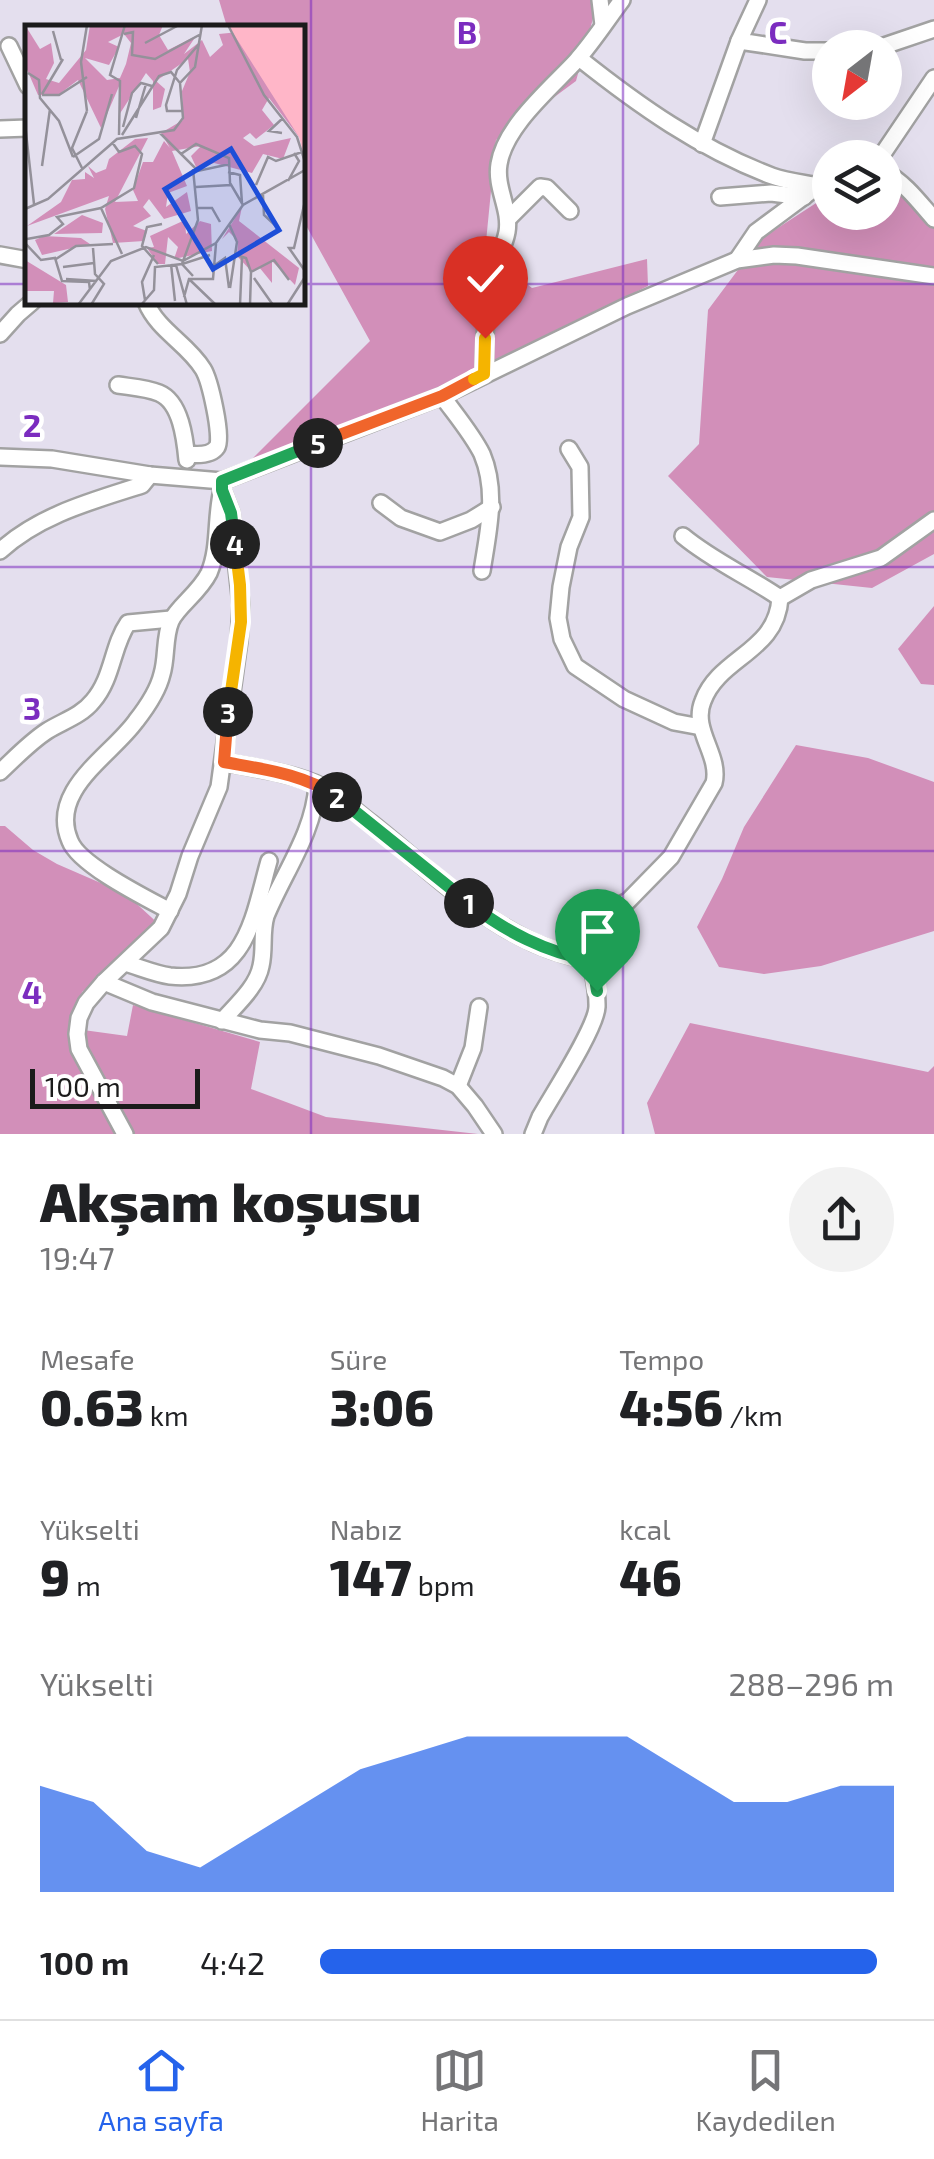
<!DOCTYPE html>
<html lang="tr">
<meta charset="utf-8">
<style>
body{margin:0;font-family:"Exo 2",sans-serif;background:#f2f2f2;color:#202124;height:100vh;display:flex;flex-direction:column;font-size:38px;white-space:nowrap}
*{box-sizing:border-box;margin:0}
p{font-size:32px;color:#757577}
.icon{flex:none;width:55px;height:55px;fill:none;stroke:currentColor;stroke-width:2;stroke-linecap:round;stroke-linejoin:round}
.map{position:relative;height:1134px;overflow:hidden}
.panel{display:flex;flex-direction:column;background:#fff;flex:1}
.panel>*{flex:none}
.needle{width:65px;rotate:211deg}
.buttons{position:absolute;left:812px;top:30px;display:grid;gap:20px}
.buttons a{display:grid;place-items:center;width:90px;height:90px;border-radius:50%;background:#fff;box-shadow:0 10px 40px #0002;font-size:50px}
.scale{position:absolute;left:30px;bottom:25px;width:170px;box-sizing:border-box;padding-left:10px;border:5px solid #1b1b1b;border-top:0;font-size:28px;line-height:35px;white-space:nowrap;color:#1b1b1b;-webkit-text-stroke:8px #fff;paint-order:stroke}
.pin{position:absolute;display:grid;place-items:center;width:85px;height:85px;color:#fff;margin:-102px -42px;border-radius:50% 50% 50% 0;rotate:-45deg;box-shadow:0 0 10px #0007}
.pin .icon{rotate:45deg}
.km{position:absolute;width:50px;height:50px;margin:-25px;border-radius:50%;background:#222;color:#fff;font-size:28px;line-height:50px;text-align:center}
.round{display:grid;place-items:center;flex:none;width:105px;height:105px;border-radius:52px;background:#f2f2f2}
.head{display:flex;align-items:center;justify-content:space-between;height:170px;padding:0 40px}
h1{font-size:55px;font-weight:800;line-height:75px}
.figures{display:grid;grid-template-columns:repeat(3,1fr);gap:15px;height:170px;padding:10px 40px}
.figures div{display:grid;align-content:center}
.figures b{font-size:50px;font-weight:800}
.figures small{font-size:28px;font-weight:400}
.figures p{font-size:28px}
.chart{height:280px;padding:20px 40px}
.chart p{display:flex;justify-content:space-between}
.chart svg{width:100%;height:180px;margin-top:10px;fill:#2563eb;opacity:.7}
ul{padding:0 40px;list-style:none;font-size:32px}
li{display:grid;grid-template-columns:160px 120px 1fr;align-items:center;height:75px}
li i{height:25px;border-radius:12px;background:#2563eb}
.tab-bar{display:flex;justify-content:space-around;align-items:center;height:140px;border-top:2px solid #e0e0e0;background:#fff;font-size:28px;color:#757577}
.tab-bar a{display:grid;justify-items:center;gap:5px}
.tab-bar .active{color:#2563eb}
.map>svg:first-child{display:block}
.forest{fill:#d28fb9}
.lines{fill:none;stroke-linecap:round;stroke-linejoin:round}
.minor-casing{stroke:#a2a2a2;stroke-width:20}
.minor{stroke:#fff;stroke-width:15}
.split-1-casing{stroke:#fff;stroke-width:20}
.split-2-casing{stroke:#fff;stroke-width:20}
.split-3-casing{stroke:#fff;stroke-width:20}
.split-4-casing{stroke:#fff;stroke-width:20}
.split-5-casing{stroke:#fff;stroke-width:20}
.split-6-casing{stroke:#fff;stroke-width:20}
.split-7-casing{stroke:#fff;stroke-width:20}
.split-1{stroke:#22a559;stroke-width:12}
.split-2{stroke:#22a559;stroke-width:12}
.split-3{stroke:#f0652b;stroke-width:12}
.split-4{stroke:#f5b400;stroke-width:12}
.split-5{stroke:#22a559;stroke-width:12}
.split-6{stroke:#f0652b;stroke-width:12}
.split-7{stroke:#f5b400;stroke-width:12}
.grid{fill:none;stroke:#7b2cbf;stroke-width:2.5;stroke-opacity:0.55}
.inset-road{fill:none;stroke:#94919a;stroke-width:2.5}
.view{fill:#1d4ed8;fill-opacity:0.15;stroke:#1d4ed8;stroke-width:5}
.inset-edge{fill:none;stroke:#1b1b1b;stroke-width:5}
.grid-label{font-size:32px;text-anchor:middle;font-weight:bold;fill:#7b2cbf;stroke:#fff;stroke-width:9;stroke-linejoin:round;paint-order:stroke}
</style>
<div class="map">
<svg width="934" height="1134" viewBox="0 0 934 1134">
<rect width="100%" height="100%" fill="#e4dfee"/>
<g class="forest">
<path d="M219 0H598L576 81 496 140 485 252 532 288 647 259 648 286 249 480 241 470 370 341 303 220 302 28 227 27Z"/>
<path d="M885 182H888L934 226V554L872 588 767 577 668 476 699 444 708 310 761 239 830 194V212H885Z"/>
<path d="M934 606V685L921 684 898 649Z"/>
<path d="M796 745 868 758 934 782V931L821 966 764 974 719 967 697 927 722 879 744 827Z"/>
<path d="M0 826H5L33 850 57 864 126 894 163 928 82 992 76 1029 127 1036 133 1005 260 1042 251 1089 326 1117 478 1134H0Z"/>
<path d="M690 1023 928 1072 934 1066V1134H655L647 1103Z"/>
</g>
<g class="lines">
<defs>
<g id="minor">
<path d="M600 0 603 25"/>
<path d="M758 0 739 41 805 51H830"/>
<path d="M9 46 28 86"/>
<path d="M878 48 934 29"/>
<path d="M579 58C638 105 700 149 772 176 786 181 803 183 818 186"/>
<path d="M0 129 28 128"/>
<path d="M702 144 739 41"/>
<path d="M880 158 934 78"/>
<path d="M885 172C905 183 919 202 934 219"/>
<path d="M720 197 771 193 804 197"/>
<path d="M509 218 540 187 547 188 570 211"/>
<path d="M0 255 28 260"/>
<path d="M737 260 756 232 818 186 830 182"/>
<path d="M146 302C158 331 187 343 203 369 210 380 223 438 217 447 211 456 196 455 187 454"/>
<path d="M0 334 18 314 32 302"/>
<path d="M484 373C485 340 485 307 491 274 495 259 504 249 507 232 511 209 495 188 499 164 505 126 551 88 576 61 593 42 607 20 622 0"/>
<path d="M118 385C131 387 147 388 159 393 181 402 185 439 187 460"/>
<path d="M442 396C455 414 472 434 482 454 498 492 488 532 482 571"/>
<path d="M569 449 580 467 581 517 569 547 561 587 558 618 562 639 575 666 624 699 674 722 701 727"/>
<path d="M0 457 52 459 150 475 222 481 442 396 627 306 737 260 774 255 797 256 934 276"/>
<path d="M381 503 401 518 440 532 471 520 492 507"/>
<path d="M683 536C713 561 748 576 780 598"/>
<path d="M0 551C39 515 92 501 142 485L150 475"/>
<path d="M780 598 811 580 881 558 934 520"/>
<path d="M224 762C254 768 286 772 314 783 335 792 354 810 371 823 438 876 504 948 592 960"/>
<path d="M0 772C15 758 30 742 47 731 63 721 81 716 93 701 113 678 112 646 128 623L171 619"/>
<path d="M170 911C146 898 79 865 70 841 48 790 111 756 136 721 147 707 158 691 162 674 167 658 164 637 171 621 178 606 199 593 209 573 220 547 215 518 222 490"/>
<path d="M125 963C139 967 155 974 170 976 247 984 253 917 269 861"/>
<path d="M104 982 152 1002 260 1030 290 1033 379 1056 443 1078 458 1086 475 1106 494 1134"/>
<path d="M222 1021C236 1005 257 987 261 966 265 949 261 933 266 916 284 872 314 833 317 785"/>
<path d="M458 1086 473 1048 479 1007"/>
<path d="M125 1134 79 1049 77 1034 79 1018 86 1003 104 982 161 928 178 894 190 856 219 787 239 641 241 605 231 513 222 490V481"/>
<path d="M533 1134 540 1117C553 1094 596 1028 597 1007 598 978 584 950 594 922L609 910 628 901 671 857 714 783C721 755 691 730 703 701 719 657 777 652 780 598"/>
</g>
</defs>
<use href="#minor" class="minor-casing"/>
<use href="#minor" class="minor"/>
</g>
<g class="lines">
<defs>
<path id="split-1" d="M469 903C503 930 548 954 592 960L597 991"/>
<path id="split-2" d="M337 797 469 903"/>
<path id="split-3" d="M228 712 224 762C262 769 305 774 337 797"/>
<path id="split-4" d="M228 712 241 622 240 585 235 544"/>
<path id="split-5" d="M235 544 231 513 222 490V481L318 443"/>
<path id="split-6" d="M318 443 442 396 474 379"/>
<path id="split-7" d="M474 379 484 374 485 338"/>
</defs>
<use href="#split-1" class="split-1-casing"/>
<use href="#split-2" class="split-2-casing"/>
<use href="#split-3" class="split-3-casing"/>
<use href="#split-4" class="split-4-casing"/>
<use href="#split-5" class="split-5-casing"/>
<use href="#split-6" class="split-6-casing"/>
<use href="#split-7" class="split-7-casing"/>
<use href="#split-1" class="split-1"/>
<use href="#split-2" class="split-2"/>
<use href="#split-3" class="split-3"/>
<use href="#split-4" class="split-4"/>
<use href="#split-5" class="split-5"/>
<use href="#split-6" class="split-6"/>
<use href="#split-7" class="split-7"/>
</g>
<path class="grid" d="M311 0V1134M623 0V1134M0 284H28M302 284H934M0 567H934M0 851H934"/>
<g transform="translate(25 25)">
<rect width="280" height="280" fill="#e4dfee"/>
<path d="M0 0 15 24 26 18 29 38 21 54 34 58 61 25 65 0H138L134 10 143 25 171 11 159 29 177 15 185 32 198 20 194 9 280 0 274 112 244 73 237 85 249 100 231 114 225 108 218 113 229 121 266 113 258 134 238 129 227 148 189 138 172 144 166 131 176 121 147 126 162 161 143 168 141 182 162 167 166 186 139 194 124 174 118 182 126 191 108 201 122 206 119 216 88 218 80 184 84 171 2 201 36 177 47 155 60 154V147L69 153 63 141 71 148 81 144 84 134 110 114 123 113 90 177 113 176 108 165 118 137H128L139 116 145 123 136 108 158 95 157 66 165 47 163 34 131 56 140 64 136 82 128 85V56L121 48 94 90 95 59 76 103 53 55 33 70H13L0 40ZM99 9 106 18 101 39 95 53 82 55 60 33 84 40 94 22 83 17ZM217 182 214 196 274 243 270 260 247 236V258L234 242 227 247 212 231 213 216 204 207 197 214ZM57 190 78 198 77 208 29 209ZM160 195 161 209 175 196 186 199 187 226 149 234 153 222 143 212 140 239H133L122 223 129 222 125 211ZM19 211 56 213 65 219 17 230 10 215ZM0 235 41 260 43 277 28 278 29 266H0Z" fill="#d28fb9" fill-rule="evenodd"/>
<path d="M203 0H280V135L274 112Z" fill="#ffb6c8"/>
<path class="inset-road" d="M62 0 56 37 62 86M203 0 239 70 272 112 280 137M28 6 36 35M99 9 108 7 107 30 130 34 176 9M120 18 154 0M3 48 14 55 15 73 34 96 48 132M17 69 38 34M17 70H34L62 52M157 86H142L141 80 152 45 174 19M111 93 121 59M0 99 9 179M98 102 107 68 116 58 127 61M135 108 173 146 205 139M257 108 244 106 258 93M94 110 95 56 85 50 100 0M97 110 134 51 146 47 155 58M156 129 171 119 204 133 205 158 218 180M48 132 74 114 87 69M17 141 25 84M58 145 47 123 62 86M203 147 215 150 217 178M263 156 274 136 269 128M231 160 243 132 251 136 277 127M171 162 206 160M238 170 239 190 252 202M280 176 269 223H264L280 246M76 183 97 229M173 183H187L195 197M0 184 23 174 92 114 149 105 158 93 155 58 170 42 177 0M204 199 212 217 205 263M2 214 24 210 38 199 32 192 76 183 109 163 117 129 110 121 94 127 87 117M0 218 16 235 30 233 37 256 64 257 65 265M211 230 221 233 226 247 225 280M31 234 51 221 88 219M133 239 117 221 122 202 137 199M146 239 150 276M151 240 162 280M38 242 69 238M186 243 200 233 204 263M226 247 249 235 264 255M168 251 157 239 185 230M229 253 248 280M41 254 72 256M165 255 191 280M159 272 164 254H188L191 219M120 275 117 257 129 230M53 280 86 236 121 222 158 236 191 218 218 180 280 145M66 280 79 259 70 249 68 223M116 280 129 265 130 242 157 239 173 195 168 144M215 280 217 232M262 280 280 252"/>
<path class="view" d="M206 124 254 205 188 244 140 164Z"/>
<rect width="280" height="280" class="inset-edge"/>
</g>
<g class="grid-label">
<text x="467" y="44">B</text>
<text x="778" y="44">C</text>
<text x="32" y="437">2</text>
<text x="32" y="720">3</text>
<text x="32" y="1004">4</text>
</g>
</svg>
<div class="buttons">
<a><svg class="needle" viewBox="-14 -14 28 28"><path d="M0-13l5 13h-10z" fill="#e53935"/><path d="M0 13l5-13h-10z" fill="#757577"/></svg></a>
<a><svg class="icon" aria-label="layers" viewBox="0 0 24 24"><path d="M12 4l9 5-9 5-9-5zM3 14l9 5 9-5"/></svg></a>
</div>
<div class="scale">100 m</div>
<div class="pin" style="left:597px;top:991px;background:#1e9e55"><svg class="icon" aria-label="arrive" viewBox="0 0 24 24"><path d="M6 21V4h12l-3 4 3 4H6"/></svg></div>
<div class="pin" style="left:485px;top:338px;background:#d93025"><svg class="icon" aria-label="check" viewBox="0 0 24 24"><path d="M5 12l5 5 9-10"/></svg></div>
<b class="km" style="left:469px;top:903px">1</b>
<b class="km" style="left:337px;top:797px">2</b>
<b class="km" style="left:228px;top:712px">3</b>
<b class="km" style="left:235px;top:544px">4</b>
<b class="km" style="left:318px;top:443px">5</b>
</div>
<section class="panel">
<div class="head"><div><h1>Akşam koşusu</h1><p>19:47</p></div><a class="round"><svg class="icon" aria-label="share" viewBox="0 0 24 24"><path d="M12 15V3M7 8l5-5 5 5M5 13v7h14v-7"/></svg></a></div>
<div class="figures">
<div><p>Mesafe</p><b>0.63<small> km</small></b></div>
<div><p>Süre</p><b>3:06</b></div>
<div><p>Tempo</p><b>4:56<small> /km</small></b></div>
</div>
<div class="figures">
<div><p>Yükselti</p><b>9<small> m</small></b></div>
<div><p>Nabız</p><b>147<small> bpm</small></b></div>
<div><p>kcal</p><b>46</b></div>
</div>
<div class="chart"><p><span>Yükselti</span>288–296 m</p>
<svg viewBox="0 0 160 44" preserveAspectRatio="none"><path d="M0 44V18L10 22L20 34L30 38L40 30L50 22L60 14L70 10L80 6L90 6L100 6L110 6L120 14L130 22L140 22L150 18L160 18V44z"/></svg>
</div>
<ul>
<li><b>100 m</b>4:42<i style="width:97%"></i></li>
</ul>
</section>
<nav class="tab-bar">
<a class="active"><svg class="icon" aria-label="home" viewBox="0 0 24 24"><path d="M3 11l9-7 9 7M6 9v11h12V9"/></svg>Ana sayfa</a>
<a><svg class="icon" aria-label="map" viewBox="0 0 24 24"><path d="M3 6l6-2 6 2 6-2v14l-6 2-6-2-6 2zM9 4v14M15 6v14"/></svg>Harita</a>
<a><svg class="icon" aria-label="saved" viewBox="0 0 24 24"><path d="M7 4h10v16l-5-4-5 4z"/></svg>Kaydedilen</a>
</nav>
